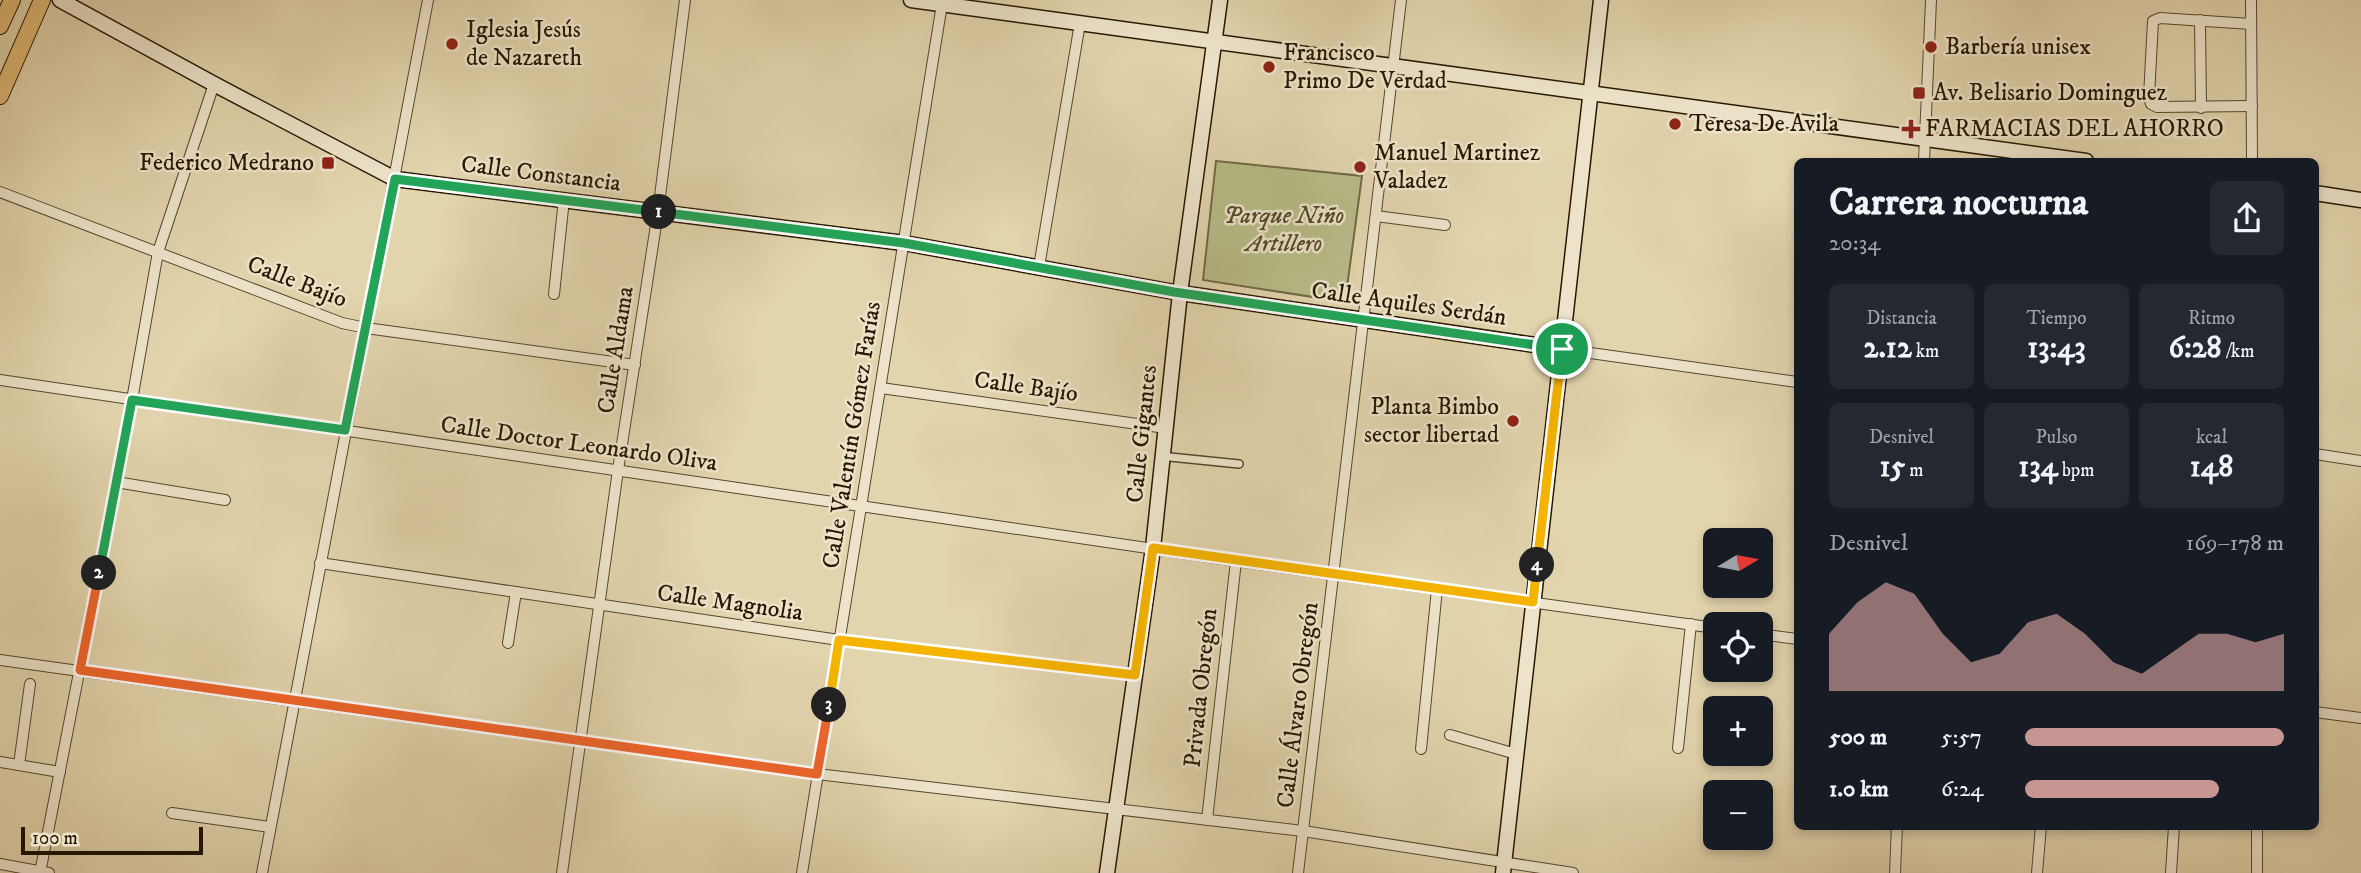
<!DOCTYPE html>
<html lang="es">
<meta charset="utf-8">
<style>
body{margin:0;font-family:"IM FELL DW Pica",serif;background:#242831;color:#f1f3f6;height:100vh;display:flex;flex-direction:column;font-size:26px;white-space:nowrap}
*{box-sizing:border-box;margin:0}
p{font-size:23px;color:#9ea1a6}
.icon{flex:none;width:38px;height:38px;fill:none;stroke:currentColor;stroke-width:2;stroke-linecap:round;stroke-linejoin:round}
.map{position:relative;flex:1;overflow:hidden}
.details{position:absolute;left:1794px;top:158px;width:525px;height:672px;display:flex;flex-direction:column;background:#171b24;border-radius:10px;box-shadow:0 4px 10px #0003}
.details>*{flex:none}
.needle{width:46px;rotate:80deg}
.tools{position:absolute;left:1703px;top:528px;display:grid;gap:14px}
.tools a{display:grid;place-items:center;width:70px;height:70px;border-radius:10px;background:#171b24;box-shadow:0 4px 10px #0003;font-size:35px}
.scale{position:absolute;left:21px;bottom:18px;width:182px;box-sizing:border-box;padding-left:7px;border:4px solid #281802;border-top:0;font-size:19px;line-height:24px;white-space:nowrap;color:#281802;-webkit-text-stroke:5px #ece3ca;paint-order:stroke}
.pin{position:absolute;display:grid;place-items:center;width:60px;height:60px;color:#fff;margin:-30px;border:4px solid #fff;border-radius:50%;box-shadow:0 2px 7px #0007}
.km{position:absolute;width:35px;height:35px;margin:-18px;border-radius:50%;background:#222;color:#fff;font-size:19px;line-height:35px;text-align:center}
.round{display:grid;place-items:center;flex:none;width:74px;height:74px;border-radius:10px;background:#242831}
.summary{display:flex;align-items:center;justify-content:space-between;height:119px;padding:0 35px}
h1{font-size:38px;font-weight:700;line-height:52px}
.metrics{display:grid;grid-template-columns:repeat(3,1fr);gap:10px;height:119px;padding:7px 35px}
.metrics div{display:grid;align-content:center;border-radius:10px;background:#242831;text-align:center}
.metrics b{font-size:30px;font-weight:700}
.metrics small{font-size:19px;font-weight:400}
.metrics p{font-size:19px}
.chart{height:196px;padding:14px 35px}
.chart p{display:flex;justify-content:space-between}
.chart svg{width:100%;height:126px;margin-top:7px;fill:#c59692;opacity:.7}
ul{padding:0 35px;list-style:none;font-size:23px}
li{display:grid;grid-template-columns:112px 84px 1fr;align-items:center;height:52px}
li i{height:18px;border-radius:9px;background:#c59692}
.map>svg:first-child{display:block}
.green{fill:#b7bc88;stroke:#706a45;stroke-width:2}
.lines{fill:none;stroke-linecap:round;stroke-linejoin:round}
.pedestrian-casing{stroke:#56472d;stroke-width:10}
.minor-casing{stroke:#56472d;stroke-width:12}
.secondary-casing{stroke:#281802;stroke-width:17}
.primary-casing{stroke:#281802;stroke-width:18}
.pedestrian{stroke:#ece3ca;stroke-width:7}
.minor{stroke:#ece3ca;stroke-width:10}
.secondary{stroke:#ece3ca;stroke-width:14}
.primary{stroke:#e1ba76;stroke-width:16}
.split-1-casing{stroke:#fff;stroke-width:14}
.split-2-casing{stroke:#fff;stroke-width:14}
.split-3-casing{stroke:#fff;stroke-width:14}
.split-4-casing{stroke:#fff;stroke-width:14}
.split-5-casing{stroke:#fff;stroke-width:14}
.split-1{stroke:#22a559;stroke-width:9}
.split-2{stroke:#22a559;stroke-width:9}
.split-3{stroke:#f0652b;stroke-width:9}
.split-4{stroke:#f5b400;stroke-width:9}
.split-5{stroke:#f5b400;stroke-width:9}
.poi-dot{fill:#8f2418;stroke:#ece3ca;stroke-width:2.5}
.labels{text-anchor:middle;dominant-baseline:central;stroke-width:5;stroke-linejoin:round;paint-order:stroke}
.poi-label{font-size:24px;fill:#281802;stroke:#ece3ca;text-anchor:start}
.street-label{font-size:24px;fill:#281802;stroke:#ece3ca}
.park-label{font-size:24px;font-style:italic;fill:#53492a;stroke:#ece3ca}
</style>
<div class="map">
<svg width="2361" height="873" viewBox="0 0 2361 873">
<rect width="100%" height="100%" fill="#e2d4ad"/>
<filter id="stains"><feTurbulence type="fractalNoise" baseFrequency=".00286" numOctaves="4"/><feColorMatrix values="0 0 0 0 .2 0 0 0 0 .09 0 0 0 0 .02 0 0 0 .5 -.17"/></filter>
<radialGradient id="worn" r=".72"><stop offset=".6" stop-color="#630" stop-opacity="0"/><stop offset="1" stop-color="#630" stop-opacity=".3"/></radialGradient>
<path class="green" d="M1216 161 1362 176 1345 302 1203 280Z"/>
<g class="lines">
<defs>
<path id="pedestrian" d="M1160 456 1239 464"/>
<g id="minor">
<path d="M2251 0 2252 161"/>
<path d="M2200 20 2201 108"/>
<path d="M2251 24 2160 18 2153 21 2149 97 2151 104 2157 107 2252 106"/>
<path d="M1924 161 1931 0"/>
<path d="M0 192 342 323 366 328 635 365"/>
<path d="M1376 216 1445 225"/>
<path d="M1039 267 1080 23"/>
<path d="M554 294 564 199"/>
<path d="M1562 349 1797 382"/>
<path d="M0 380 1236 561 1715 628"/>
<path d="M881 388 1166 428"/>
<path d="M2315 454 2361 461"/>
<path d="M116 482 225 500"/>
<path d="M320 563 839 640 1135 675"/>
<path d="M1760 634 1797 639"/>
<path d="M508 643 516 592"/>
<path d="M0 660 817 774 1303 831 1573 873"/>
<path d="M2315 712 2361 718"/>
<path d="M1450 735 1516 754"/>
<path d="M1678 748 1691 624"/>
<path d="M1421 749 1437 589"/>
<path d="M0 762 60 772"/>
<path d="M19 765 30 684"/>
<path d="M172 813 270 827"/>
<path d="M1207 820 1236 561"/>
<path d="M2257 826V873"/>
<path d="M0 864 49 873"/>
<path d="M40 873 132 400 158 252 214 84"/>
<path d="M262 873 428 0"/>
<path d="M562 873 618 470 658 212 685 0"/>
<path d="M802 873 942 4"/>
<path d="M1298 873 1401 0"/>
<path d="M1895 873 1897 826"/>
<path d="M2037 873 2041 826"/>
<path d="M2171 873 2174 826"/>
</g>
<g id="secondary">
<path d="M60 0 214 84 395 179 904 243 1174 292 1562 349"/>
<path d="M911 0 2086 161"/>
<path d="M2315 193 2361 200"/>
<path d="M1107 873 1153 548 1180 293 1220 0"/>
<path d="M1503 873 1601 0"/>
</g>
<g id="primary">
<path d="M0 26 12 0"/>
<path d="M0 96 42 0"/>
</g>
</defs>
<use href="#pedestrian" class="pedestrian-casing"/>
<use href="#minor" class="minor-casing"/>
<use href="#secondary" class="secondary-casing"/>
<use href="#primary" class="primary-casing"/>
<use href="#pedestrian" class="pedestrian"/>
<use href="#minor" class="minor"/>
<use href="#secondary" class="secondary"/>
<use href="#primary" class="primary"/>
</g>
<g class="lines">
<defs>
<path id="split-1" d="M659 212 904 243 1174 292 1562 349"/>
<path id="split-2" d="M99 573 132 400 345 430 395 179 659 212"/>
<path id="split-3" d="M99 573 80 670 817 774 829 705"/>
<path id="split-4" d="M829 705 839 640 1135 675 1153 548 1533 602 1537 565"/>
<path id="split-5" d="M1537 565 1562 349"/>
</defs>
<use href="#split-1" class="split-1-casing"/>
<use href="#split-2" class="split-2-casing"/>
<use href="#split-3" class="split-3-casing"/>
<use href="#split-4" class="split-4-casing"/>
<use href="#split-5" class="split-5-casing"/>
<use href="#split-1" class="split-1"/>
<use href="#split-2" class="split-2"/>
<use href="#split-3" class="split-3"/>
<use href="#split-4" class="split-4"/>
<use href="#split-5" class="split-5"/>
</g>
<g class="poi-dot">
<circle cx="452" cy="44" r="7"/>
<circle cx="1931" cy="47" r="7"/>
<circle cx="1269" cy="67" r="7"/>
<rect x="1912" y="86" width="14" height="14" rx="3.5"/>
<circle cx="1675" cy="124" r="7"/>
<path d="M1907.5 118.5h7v7h7v7h-7v7h-7v-7h-7v-7h7z"/>
<rect x="321" y="156" width="14" height="14" rx="3.5"/>
<circle cx="1360" cy="167" r="7"/>
<circle cx="1513" cy="421" r="7"/>
</g>
<g class="labels">
<g class="poi-label">
<text x="466" y="30">Iglesia Jesús<tspan x="466" dy="28">de Nazareth</tspan></text>
<text x="1945" y="47">Barbería unisex</text>
<text x="1283" y="53">Francisco<tspan x="1283" dy="28">Primo De Verdad</tspan></text>
<text x="1933" y="93">Av. Belisario Dominguez</text>
<text x="1689" y="124">Teresa De Avila</text>
<text x="1925" y="129">FARMACIAS DEL AHORRO</text>
<text x="1374" y="153">Manuel Martinez<tspan x="1374" dy="28">Valadez</tspan></text>
<text x="314" y="163" text-anchor="end">Federico Medrano</text>
<text x="1499" y="407" text-anchor="end">Planta Bimbo<tspan x="1499" dy="28">sector libertad</tspan></text>
</g>
<g class="street-label">
<text transform="translate(541 174) rotate(7)">Calle Constancia</text>
<text transform="translate(297 282) rotate(21)">Calle Bajío</text>
<text transform="translate(1409 304) rotate(8)">Calle Aquiles Serdán</text>
<text transform="translate(616 350) rotate(-81)">Calle Aldama</text>
<text transform="translate(1026 387) rotate(8)">Calle Bajío</text>
<text transform="translate(1142 434) rotate(-84)">Calle Gigantes</text>
<text transform="translate(852 435) rotate(-81)">Calle Valentín Gómez Farías</text>
<text transform="translate(579 444) rotate(8)">Calle Doctor Leonardo Oliva</text>
<text transform="translate(730 603) rotate(8)">Calle Magnolia</text>
<text transform="translate(1201 688) rotate(-84)">Privada Obregón</text>
<text transform="translate(1298 705) rotate(-83)">Calle Álvaro Obregón</text>
</g>
<g class="park-label">
<text x="1284" y="216">Parque Niño<tspan x="1284" dy="28">Artillero</tspan></text>
</g>
</g>
<rect width="100%" height="100%" filter="url(#stains)"/>
<rect width="100%" height="100%" fill="url(#worn)"/>
</svg>
<div class="tools">
<a><svg class="needle" viewBox="-14 -14 28 28"><path d="M0-13l5 13h-10z" fill="#e53935"/><path d="M0 13l5-13h-10z" fill="#9ea1a6"/></svg></a>
<a><svg class="icon" aria-label="locate" viewBox="0 0 24 24"><circle cx="12" cy="12" r="6"/><path d="M12 2v4M12 18v4M2 12h4M18 12h4"/></svg></a>
<a>+</a>
<a>−</a>
</div>
<div class="scale">100 m</div>
<div class="pin" style="left:1562px;top:349px;background:#1e9e55"><svg class="icon" aria-label="arrive" viewBox="0 0 24 24"><path d="M6 21V4h12l-3 4 3 4H6"/></svg></div>
<b class="km" style="left:659px;top:212px">1</b>
<b class="km" style="left:99px;top:573px">2</b>
<b class="km" style="left:829px;top:705px">3</b>
<b class="km" style="left:1537px;top:565px">4</b>
<section class="details">
<div class="summary"><div><h1>Carrera nocturna</h1><p>20:34</p></div><a class="round"><svg class="icon" aria-label="share" viewBox="0 0 24 24"><path d="M12 15V3M7 8l5-5 5 5M5 13v7h14v-7"/></svg></a></div>
<div class="metrics">
<div><p>Distancia</p><b>2.12<small> km</small></b></div>
<div><p>Tiempo</p><b>13:43</b></div>
<div><p>Ritmo</p><b>6:28<small> /km</small></b></div>
</div>
<div class="metrics">
<div><p>Desnivel</p><b>15<small> m</small></b></div>
<div><p>Pulso</p><b>134<small> bpm</small></b></div>
<div><p>kcal</p><b>148</b></div>
</div>
<div class="chart"><p><span>Desnivel</span>169–178 m</p>
<svg viewBox="0 0 160 44" preserveAspectRatio="none"><path d="M0 44V24L10 13L20 6L30 10L40 24L50 34L60 31L70 20L80 17L90 24L100 34L110 38L120 31L130 24L140 24L150 27L160 24V44z"/></svg>
</div>
<ul>
<li><b>500 m</b>5:57<i style="width:100%"></i></li>
<li><b>1.0 km</b>6:24<i style="width:75%"></i></li>
</ul>
</section>
</div>
